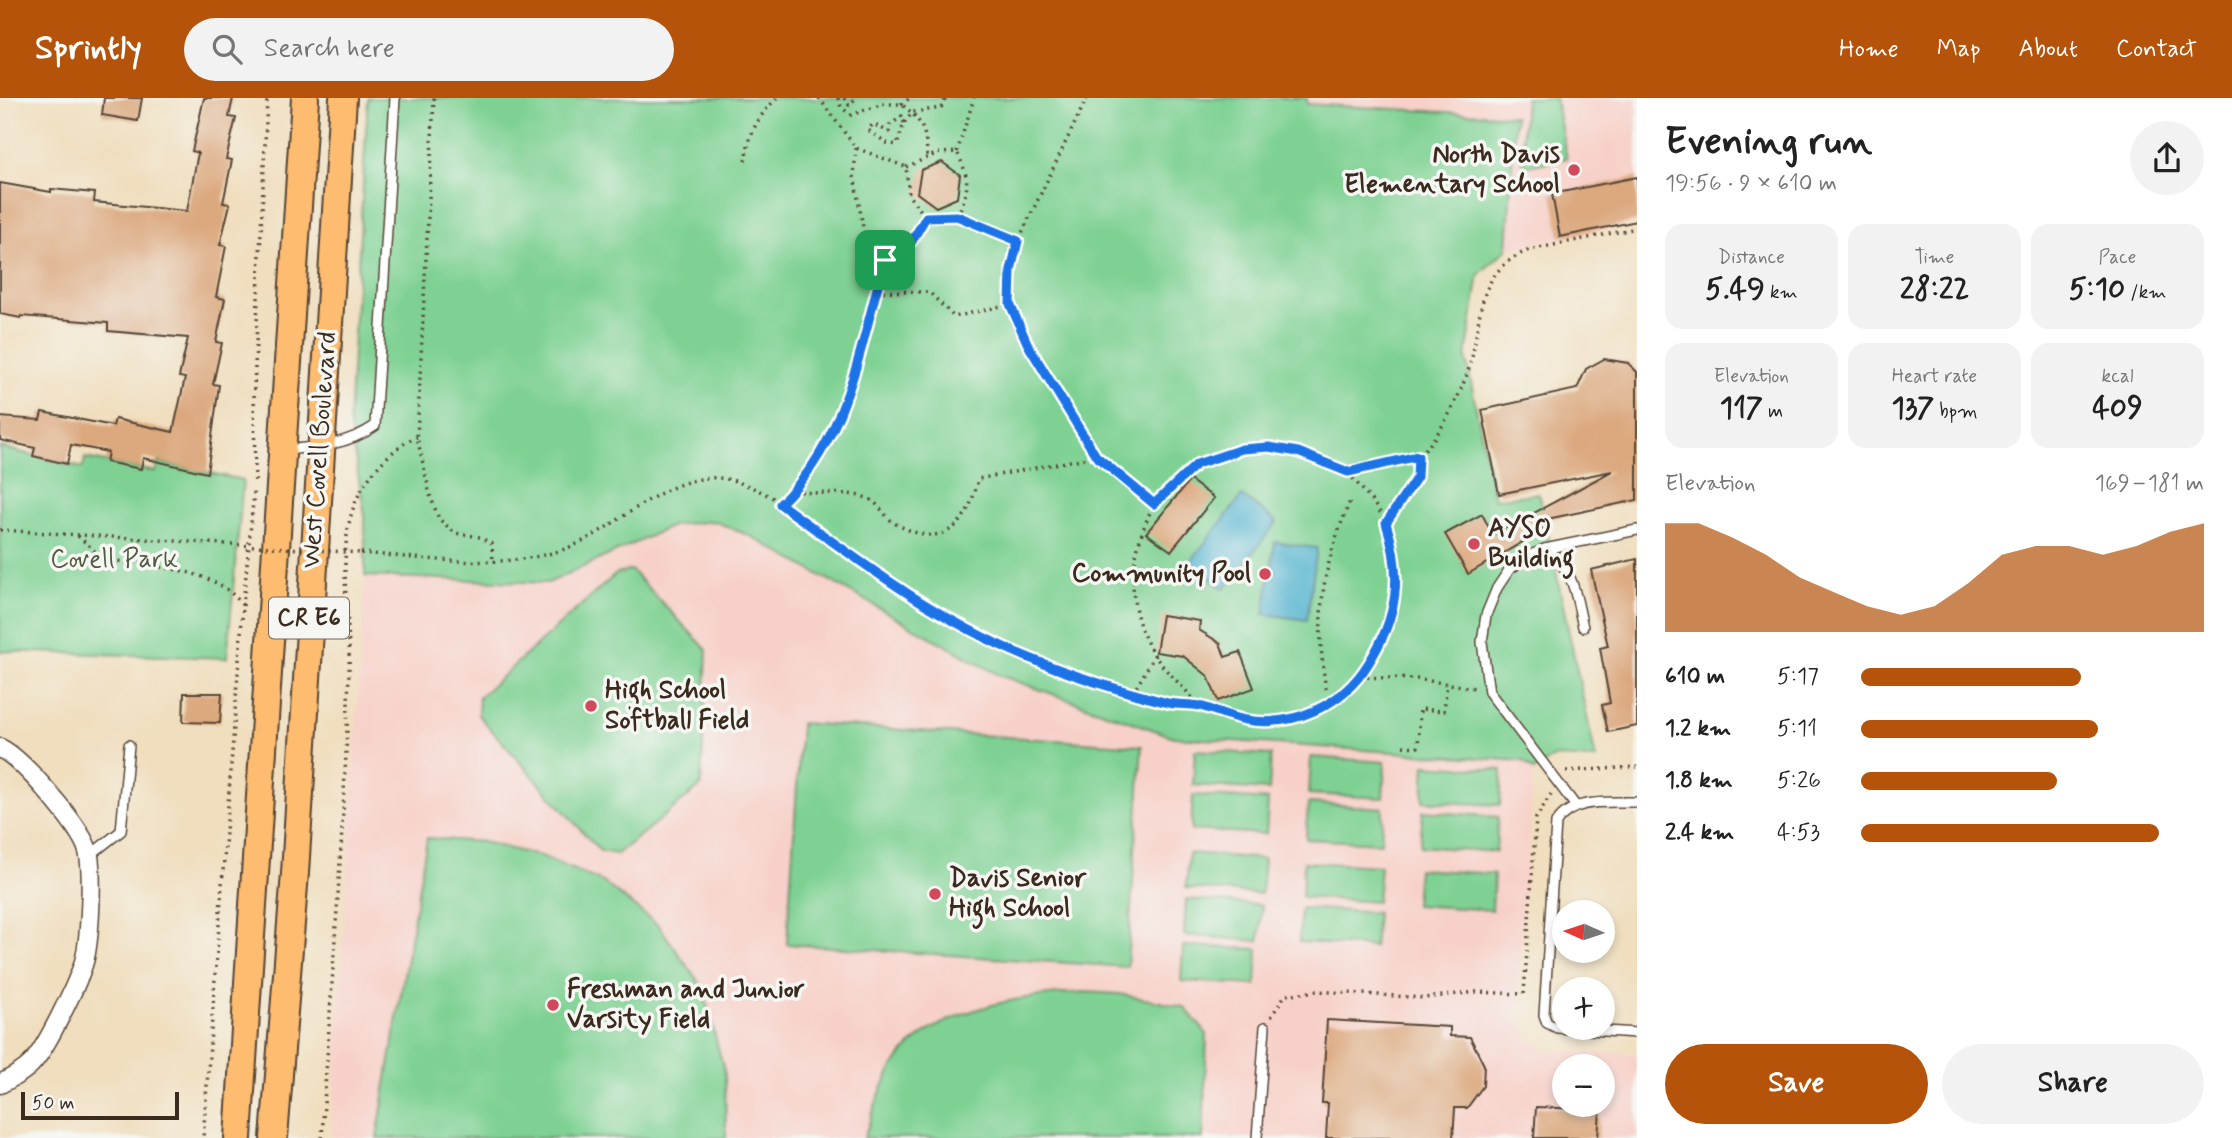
<!DOCTYPE html>
<meta charset="utf-8">
<style>
body{margin:0;font-family:Mynerve,sans-serif;background:#f2f2f2;color:#222;height:100vh;display:flex;flex-direction:column;font-size:26px;white-space:nowrap}
*{box-sizing:border-box;margin:0}
p{font-size:23px;color:#767676}
.icon{flex:none;width:38px;height:38px;fill:none;stroke:currentColor;stroke-width:2;stroke-linecap:round;stroke-linejoin:round}
.map{position:relative;flex:1;overflow:hidden}
.drawer{display:flex;flex-direction:column;background:#fff;width:595px}
.drawer>*{flex:none}
.needle{width:46px;rotate:273deg}
.fabs{position:absolute;left:1552px;top:802px;display:grid;gap:14px}
.fabs a{display:grid;place-items:center;width:63px;height:63px;border-radius:50%;background:#fff;box-shadow:0 4px 10px #0003;font-size:35px}
.scale{position:absolute;left:21px;bottom:18px;width:158px;box-sizing:border-box;padding-left:7px;border:4px solid #3b2a1e;border-top:0;font-size:19px;line-height:24px;white-space:nowrap;color:#3b2a1e;-webkit-text-stroke:5px #f6f6f2;paint-order:stroke}
.pin{position:absolute;display:grid;place-items:center;width:60px;height:60px;color:#fff;margin:-30px;border-radius:14px;box-shadow:0 4px 10px #0006}
.round{display:grid;place-items:center;flex:none;width:74px;height:74px;border-radius:37px;background:#f2f2f2}
.headline{display:flex;align-items:center;justify-content:space-between;height:119px;padding:0 28px}
h1{font-size:38px;font-weight:800;line-height:52px}
.figures{display:grid;grid-template-columns:repeat(3,1fr);gap:10px;height:119px;padding:7px 28px}
.figures div{display:grid;align-content:center;border-radius:18px;background:#f2f2f2;text-align:center}
.figures b{font-size:30px;font-weight:800}
.figures small{font-size:19px;font-weight:400}
.figures p{font-size:19px}
.chart{height:196px;padding:14px 28px}
.chart p{display:flex;justify-content:space-between}
.chart svg{width:100%;height:126px;margin-top:7px;fill:#b45309;opacity:.7}
.primary-button{display:flex;gap:14px;margin-top:auto;padding:14px 28px}
.primary-button a{flex:1;height:80px;border-radius:42px;background:#b45309;color:#fff;font-size:28px;font-weight:800;line-height:80px;text-align:center}
.primary-button a+a{background:#f2f2f2;color:#222}
ul{padding:0 28px;list-style:none;font-size:23px}
li{display:grid;grid-template-columns:112px 84px 1fr;align-items:center;height:52px}
li i{height:18px;border-radius:9px;background:#b45309}
header{display:flex;align-items:center;gap:42px;box-sizing:border-box;height:98px;padding:0 35px;background:#b45309;color:#fff}
header strong{font-size:33px}
nav{display:flex;gap:38px;margin-inline-start:auto;font-size:24px}
.search{width:490px;height:63px;background:#f2f2f2;display:flex;align-items:center;gap:18px;box-sizing:border-box;padding:0 24px;border-radius:38px;color:#767676;font-size:26px}
main{display:flex;flex:1;min-height:0}
.map>svg:first-child{display:block}
.built{fill:#f7d1c9;fill-rule:evenodd}
.green{fill:#7ed193;stroke:#5c7e58;stroke-width:2}
.water{fill:#50b2cf;stroke:#466e76;stroke-width:2}
.building{fill:#dca97f}
.lines{fill:none;stroke-linecap:round;stroke-linejoin:round}
.service-casing{stroke:#564536;stroke-width:12}
.minor-casing{stroke:#564536;stroke-width:21}
.primary-casing{stroke:#564536;stroke-width:30}
.path{stroke:#564536;stroke-width:3.5;stroke-dasharray:2 5;stroke-linecap:butt}
.service{stroke:#fff;stroke-width:9}
.minor{stroke:#fff;stroke-width:18}
.primary{stroke:#fdbc70;stroke-width:26}
.path-bridge{stroke:#564536;stroke-width:3.5;stroke-dasharray:2 5;stroke-linecap:butt}
.route-casing{stroke:#fff;stroke-width:14}
.route{stroke:#1a73e8;stroke-width:9}
.poi-dot{fill:#d1495b;stroke:#f6f6f2;stroke-width:2.5}
.labels{text-anchor:middle;dominant-baseline:central;stroke-width:7;stroke-linejoin:round;paint-order:stroke}
.shield{fill:#f6f6f2;stroke:#73675e;stroke-width:2}
.shield-label{font-size:24px;font-weight:bold;fill:#3b2a1e}
.poi-label{font-size:26px;font-weight:bold;fill:#3b2a1e;stroke:#f6f6f2;text-anchor:start}
.street-label{font-size:26px;fill:#3b2a1e;stroke:#f6f6f2}
.park-label{font-size:26px;fill:#4f5c41;stroke:#f6f6f2}
</style>
<header>
<strong>Sprintly</strong>
<div class="search"><svg class="icon" aria-label="search" viewBox="0 0 24 24"><circle cx="10" cy="10" r="6"/><path d="M15 15l6 6"/></svg>Search here</div>
<nav><a>Home</a><a>Map</a><a>About</a><a>Contact</a></nav>
</header>
<main>
<div class="map">
<svg width="1637" height="1040" viewBox="0 0 1637 1040">
<rect width="100%" height="100%" fill="#f6f6f2"/>
<filter id="ink" filterUnits="userSpaceOnUse"><feTurbulence type="fractalNoise" baseFrequency=".0143" numOctaves="2"/><feDisplacementMap in="SourceGraphic" scale="14" xChannelSelector="R" yChannelSelector="G"/><feConvolveMatrix kernelMatrix="1 2 1 2 8 2 1 2 1" color-interpolation-filters="sRGB"/></filter>
<filter id="wash" filterUnits="userSpaceOnUse"><feTurbulence type="fractalNoise" baseFrequency=".00686" numOctaves="4" result="noise"/><feDisplacementMap in="SourceGraphic" scale="28" xChannelSelector="R" yChannelSelector="G"/><feGaussianBlur stdDeviation="1.57" result="paint"/><feColorMatrix in="noise" values="0 0 0 0 0 0 0 0 0 0 0 0 0 0 0 0 0 1.4 0 .05"/><feComposite in="paint" operator="in"/></filter>
<g filter="url(#wash)">
<rect width="100%" height="100%" fill="#f0debe"/>
<g class="built">
<path d="M1307 0H1637V125L1507 151 1515 18 1307 6Z"/>
<path d="M714 423 1174 639 1523 663 1534 673 1516 918 1527 938 1545 952 1637 957V1040H331L365 478 548 485 674 427ZM1564 968H1603V1006H1564Z"/>
</g>
<g class="green">
<path d="M368 0H1307V6L1515 18 1507 151 1479 176 1466 259 1494 401 1539 395 1596 661 1554 659 1534 673 1523 663 1174 639 999 577 750 438 714 423 674 427 548 485 365 478V418L349 322Z"/>
<path d="M1525 0H1555L1567 60 1529 68 1521 63Z"/>
<path d="M0 349 83 370 85 360 156 374 158 364 243 382 227 560 0 553Z"/>
<path d="M631 472 707 552 701 688 617 756 600 753 478 617 479 599 616 476Z"/>
<path d="M801 625 1142 648 1127 869 787 846Z"/>
<path d="M1195 652 1271 657 1269 692 1193 687Z"/>
<path d="M1311 659 1385 664 1383 700 1309 696Z"/>
<path d="M1425 667 1502 672 1500 707 1423 703Z"/>
<path d="M1193 697 1268 702 1266 736 1191 732Z"/>
<path d="M1308 705 1383 710 1381 745 1306 741Z"/>
<path d="M1423 713 1498 719 1496 754 1420 748Z"/>
<path d="M427 740 483 744 543 759 603 784 659 828 703 890 725 977 726 1040H377Z"/>
<path d="M1189 755 1264 761 1261 796 1186 790Z"/>
<path d="M1304 764 1380 768 1377 804 1302 799Z"/>
<path d="M1418 771 1494 776 1492 812 1415 807Z"/>
<path d="M1186 801 1262 807 1259 843 1184 837Z"/>
<path d="M1301 810 1377 815 1374 849 1299 844Z"/>
<path d="M1183 848 1258 851 1256 887 1181 883Z"/>
<path d="M1084 894 1120 896 1184 909 1207 936 1203 1040H864C872 1016 881 987 895 966 929 911 1025 897 1084 894Z"/>
</g>
<g class="water">
<path d="M1242 398 1277 424 1224 491 1190 464Z"/>
<path d="M1275 444 1317 450 1307 522 1264 516Z"/>
</g>
<g id="blocks">
<g class="building">
<path d="M104 0H142L138 23 102 17Z"/>
<path d="M204 0H233L229 19 236 20 226 61 232 62 223 105 230 106 220 147 226 148 216 199 225 201 216 244 222 245 213 286 219 287 207 375 143 360 141 371 106 364 108 354 71 347 67 366 33 358 35 350 0 342V319L40 322 42 314 113 328 115 321 173 334 185 280 179 279 188 240 108 233V225L21 218V220L0 216V85L51 94V91L95 95 94 104 187 113 198 55 192 53Z"/>
<path d="M942 64 960 77 957 100 936 109 917 95 921 72Z"/>
<path d="M1637 79V123L1560 139 1552 96Z"/>
<path d="M1604 261 1628 265 1637 274V402L1538 423 1543 432 1468 476 1445 436 1482 416 1493 437 1612 373 1499 396 1482 312 1577 291 1586 271Z"/>
<path d="M1190 382 1214 400 1171 453 1146 435Z"/>
<path d="M1637 461V628L1608 634 1602 607 1610 605 1600 550 1608 548 1591 472Z"/>
<path d="M1162 517 1200 523 1199 532 1220 545 1225 559 1240 554 1254 590 1218 603 1208 578 1183 558 1156 554Z"/>
<path d="M184 595H222L220 625 183 624Z"/>
<path d="M1327 922 1450 929V938L1470 939 1484 967 1483 988 1467 1010H1455L1453 1040H1326L1328 1005H1322Z"/>
<path d="M1536 1009 1600 1012 1598 1040H1534Z"/>
</g>
</g>
</g>
<g filter="url(#ink)">
<use href="#blocks" fill-opacity="0" stroke="#564536" stroke-width="2"/>
<g class="lines">
<defs>
<g id="service">
<path d="M284 352C317 349 347 347 375 328L395 0"/>
<path d="M1545 451C1575 472 1575 495 1583 529"/>
<path d="M1637 704C1609 705 1573 699 1556 725L1544 917 1547 925 1557 930 1637 935"/>
<path d="M1575 707 1489 594 1482 544 1486 517 1497 490 1509 472 1526 459 1545 451 1637 432"/>
<path d="M89 758 121 733 129 647"/>
<path d="M1257 1040 1265 929"/>
</g>
<path id="minor" d="M0 650C23 661 78 726 87 750 94 769 90 847 83 867 76 888 46 951 31 966 23 975 11 980 0 986"/>
<g id="primary">
<path d="M238 1040 305 0"/>
<path d="M274 1040 295 775 343 0"/>
</g>
</defs>
<use href="#service" class="service-casing"/>
<use href="#minor" class="minor-casing"/>
<use href="#primary" class="primary-casing"/>
<g class="path">
<path d="M434 0 417 339 430 397 439 421 455 435 480 439 492 446 493 464"/>
<path d="M819 0 856 50 906 69 909 98 926 119"/>
<path d="M838 0 841 9 851 17 883 6H901C922 21 927 35 927 60"/>
<path d="M844 0 849 7 856 0"/>
<path d="M1087 0 1018 143 1011 172 1010 206 1028 247 1096 358 1154 406C1130 455 1123 506 1153 555 1165 574 1185 589 1199 608"/>
<path d="M901 6 910 0"/>
<path d="M904 25 902 18 890 27 889 34 873 26 868 32 887 45 897 47 904 25 913 14 941 10 946 0"/>
<path d="M856 50 854 78 866 146 885 162"/>
<path d="M957 54 974 0"/>
<path d="M745 63C749 36 757 19 777 0"/>
<path d="M906 69 938 55 957 54C970 81 970 91 957 118"/>
<path d="M926 119 957 118 1018 143"/>
<path d="M876 193 929 194 954 219 1010 206"/>
<path d="M255 383 254 291 267 0"/>
<path d="M794 392C817 398 850 392 869 401 880 406 885 420 896 426 945 453 968 427 978 381L1096 358"/>
<path d="M780 406C849 339 859 250 885 162L912 143 926 119"/>
<path d="M1154 406C1168 393 1182 375 1198 366 1246 337 1301 352 1348 374"/>
<path d="M1386 425 1417 379 1418 358"/>
<path d="M0 432 224 446"/>
<path d="M78 438 99 457 112 462C155 470 216 469 243 508L203 1040"/>
<path d="M361 455C427 460 497 473 562 452 620 433 676 360 741 385 801 407 847 460 900 493 968 534 1043 570 1120 591 1137 596 1155 603 1173 606 1182 607 1191 606 1200 609 1235 618 1265 629 1302 619 1325 612 1343 593 1360 579L1417 581 1475 590"/>
<path d="M243 508 254 394"/>
<path d="M1360 579C1390 532 1410 480 1386 426 1378 407 1360 390 1348 374 1364 370 1408 366 1420 356 1440 340 1465 288 1471 263 1483 216 1475 174 1529 152L1637 130"/>
<path d="M1326 591C1314 516 1322 470 1351 401"/>
<path d="M1133 595 1155 557"/>
<path d="M1403 648 1418 649 1420 611 1444 613 1447 585"/>
<path d="M1566 673 1637 669"/>
<path d="M1271 919 1285 897 1317 893 1425 900 1476 894 1524 896 1536 720 1551 696"/>
<path d="M322 1040C331 884 345 728 349 572 351 520 336 458 354 408 363 382 391 349 417 339"/>
</g>
<use href="#service" class="service"/>
<use href="#minor" class="minor"/>
<use href="#primary" class="primary"/>
<path class="path-bridge" d="M224 446 361 455"/>
</g>
</g>
<g class="lines" filter="url(#ink)">
<defs>
<path id="route" d="M957 118 1018 143 1011 172 1010 206 1028 247 1096 358 1154 406 1197 366 1242 351 1269 349 1298 354 1348 374 1418 358 1417 379 1386 425C1403 478 1398 519 1368 566 1343 607 1293 630 1246 622 1229 619 1215 612 1200 608 1190 606 1179 607 1168 605 1121 593 1073 578 1027 559 937 522 859 463 780 406 849 340 859 250 885 162L912 143 926 119Z"/>
</defs>
<use href="#route" class="route-casing"/>
<use href="#route" class="route"/>
</g>
<g class="poi-dot">
<circle cx="1574" cy="72" r="7"/>
<circle cx="1474" cy="446" r="7"/>
<circle cx="1265" cy="476" r="7"/>
<circle cx="591" cy="608" r="7"/>
<circle cx="935" cy="796" r="7"/>
<circle cx="553" cy="907" r="7"/>
</g>
<g class="labels">
<rect class="shield" x="269" y="499.5" width="80" height="41" rx="5"/>
<g class="shield-label">
<text x="309" y="520">CR E6</text>
</g>
<g class="poi-label">
<text x="1560" y="57" text-anchor="end">North Davis<tspan x="1560" dy="30">Elementary School</tspan></text>
<text x="1488" y="431">AYSO<tspan x="1488" dy="30">Building</tspan></text>
<text x="1251" y="476" text-anchor="end">Community Pool</text>
<text x="605" y="593">High School<tspan x="605" dy="30">Softball Field</tspan></text>
<text x="949" y="781">Davis Senior<tspan x="949" dy="30">High School</tspan></text>
<text x="567" y="892">Freshman and Junior<tspan x="567" dy="30">Varsity Field</tspan></text>
</g>
<g class="street-label">
<text transform="translate(320 352) rotate(-86)">West Covell Boulevard</text>
</g>
<g class="park-label">
<text x="114" y="462">Covell Park</text>
</g>
</g>
</svg>
<div class="fabs">
<a><svg class="needle" viewBox="-14 -14 28 28"><path d="M0-13l5 13h-10z" fill="#e53935"/><path d="M0 13l5-13h-10z" fill="#767676"/></svg></a>
<a>+</a>
<a>−</a>
</div>
<div class="scale">50 m</div>
<div class="pin" style="left:885px;top:162px;background:#1e9e55"><svg class="icon" aria-label="arrive" viewBox="0 0 24 24"><path d="M6 21V4h12l-3 4 3 4H6"/></svg></div>
</div>
<section class="drawer">
<div class="headline"><div><h1>Evening run</h1><p>19:56 · 9 × 610 m</p></div><a class="round"><svg class="icon" aria-label="share" viewBox="0 0 24 24"><path d="M12 15V3M7 8l5-5 5 5M5 13v7h14v-7"/></svg></a></div>
<div class="figures">
<div><p>Distance</p><b>5.49<small> km</small></b></div>
<div><p>Time</p><b>28:22</b></div>
<div><p>Pace</p><b>5:10<small> /km</small></b></div>
</div>
<div class="figures">
<div><p>Elevation</p><b>117<small> m</small></b></div>
<div><p>Heart rate</p><b>137<small> bpm</small></b></div>
<div><p>kcal</p><b>409</b></div>
</div>
<div class="chart"><p><span>Elevation</span>169–181 m</p>
<svg viewBox="0 0 160 44" preserveAspectRatio="none"><path d="M0 44V6L10 6L20 11L30 17L40 25L50 30L60 35L70 38L80 35L90 27L100 17L110 14L120 14L130 17L140 14L150 9L160 6V44z"/></svg>
</div>
<ul>
<li><b>610 m</b>5:17<i style="width:64%"></i></li>
<li><b>1.2 km</b>5:11<i style="width:69%"></i></li>
<li><b>1.8 km</b>5:26<i style="width:57%"></i></li>
<li><b>2.4 km</b>4:53<i style="width:87%"></i></li>
</ul>
<div class="primary-button"><a>Save</a><a>Share</a></div>
</section>
</main>
